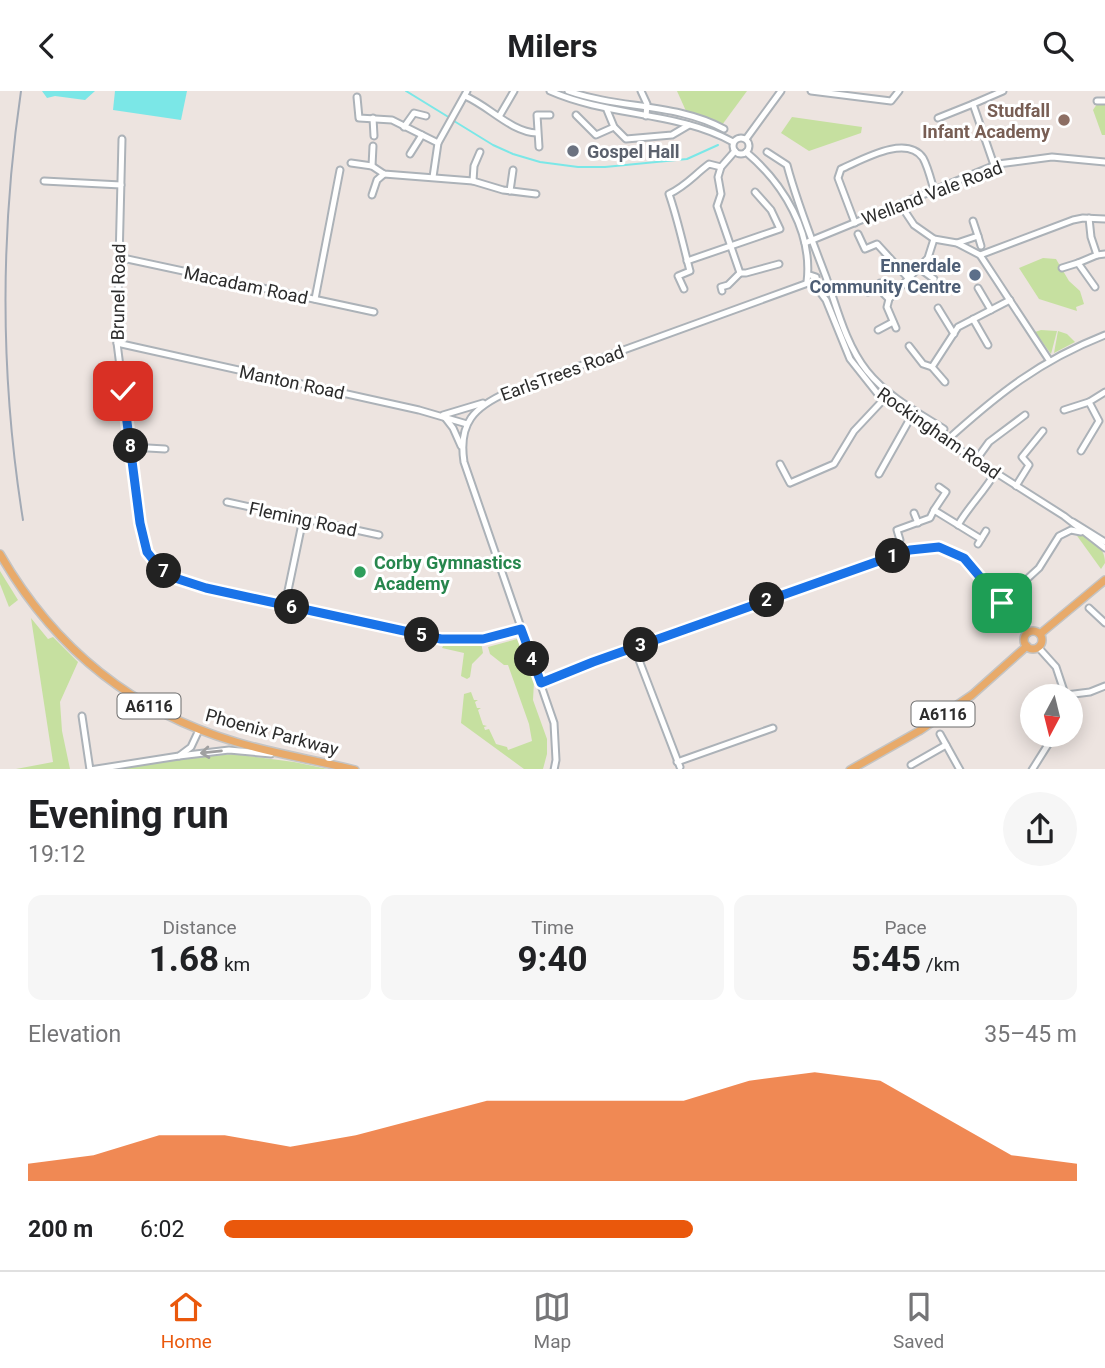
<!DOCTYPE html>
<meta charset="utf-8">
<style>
body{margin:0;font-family:Roboto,sans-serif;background:#f6f6f6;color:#202124;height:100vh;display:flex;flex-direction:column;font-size:26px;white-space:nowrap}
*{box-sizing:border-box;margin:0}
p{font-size:23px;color:#757577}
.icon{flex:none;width:38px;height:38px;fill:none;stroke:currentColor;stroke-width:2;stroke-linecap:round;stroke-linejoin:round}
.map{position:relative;height:678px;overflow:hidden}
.sheet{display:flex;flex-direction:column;background:#fff;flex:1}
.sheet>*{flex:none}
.needle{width:46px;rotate:187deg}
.fabs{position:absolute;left:1020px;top:593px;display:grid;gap:14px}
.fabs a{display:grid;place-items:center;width:63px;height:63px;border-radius:50%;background:#fff;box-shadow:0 4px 18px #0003;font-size:35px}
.pin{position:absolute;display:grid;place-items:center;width:60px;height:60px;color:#fff;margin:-30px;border-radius:14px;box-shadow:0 4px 10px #0006}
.km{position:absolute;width:35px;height:35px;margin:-18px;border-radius:50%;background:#222;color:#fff;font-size:19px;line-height:35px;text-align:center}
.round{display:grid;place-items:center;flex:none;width:74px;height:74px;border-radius:37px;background:#f6f6f6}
.summary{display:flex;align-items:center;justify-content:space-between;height:119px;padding:0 28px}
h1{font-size:38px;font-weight:700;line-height:52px}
.stats{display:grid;grid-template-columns:repeat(3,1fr);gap:10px;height:119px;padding:7px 28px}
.stats div{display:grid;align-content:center;border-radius:14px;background:#f6f6f6;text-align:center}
.stats b{font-size:35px;font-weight:700}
.stats small{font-size:19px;font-weight:400}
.stats p{font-size:19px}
.chart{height:196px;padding:14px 28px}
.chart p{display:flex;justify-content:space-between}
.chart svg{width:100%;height:126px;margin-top:7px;fill:#ea580c;opacity:.7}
ul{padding:0 28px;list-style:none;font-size:23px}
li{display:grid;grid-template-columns:112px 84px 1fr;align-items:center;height:52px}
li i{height:18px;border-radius:9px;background:#ea580c}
header{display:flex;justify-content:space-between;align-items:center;height:91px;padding:0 28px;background:#fff;font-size:32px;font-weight:700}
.tab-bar{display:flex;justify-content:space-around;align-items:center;height:98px;border-top:2px solid #e0e0e0;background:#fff;font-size:19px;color:#757577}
.tab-bar a{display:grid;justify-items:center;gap:4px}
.tab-bar .selected{color:#ea580c}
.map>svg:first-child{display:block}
.green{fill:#c6e0a0}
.water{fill:#7be7e7}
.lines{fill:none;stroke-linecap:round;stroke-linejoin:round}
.stream{stroke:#7be7e7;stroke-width:2}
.minor-casing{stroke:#acb2b8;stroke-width:9}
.major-casing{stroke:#c4c4c4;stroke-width:10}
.minor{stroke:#fff;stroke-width:5}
.major{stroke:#e8aa6a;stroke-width:7}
.rail{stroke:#a3aab5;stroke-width:2}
.oneway{stroke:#a0a0a0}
.route-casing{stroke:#fff;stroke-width:14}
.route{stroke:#1a73e8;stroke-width:9}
.education-dot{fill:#8d6e63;stroke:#fff;stroke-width:2.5}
.worship-dot{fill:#6b7280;stroke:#fff;stroke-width:2.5}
.service-dot{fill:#5c6f8a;stroke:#fff;stroke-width:2.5}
.leisure-dot{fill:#2e9e5b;stroke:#fff;stroke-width:2.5}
.labels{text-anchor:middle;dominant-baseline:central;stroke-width:6;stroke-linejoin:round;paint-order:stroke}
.shield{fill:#fff;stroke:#6b6b6b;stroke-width:2}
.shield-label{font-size:16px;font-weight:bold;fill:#2c2c2c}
.education-label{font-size:18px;font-weight:bold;fill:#785e54;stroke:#fff;text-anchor:end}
.worship-label{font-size:18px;font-weight:bold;fill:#5b616d;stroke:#fff;text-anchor:start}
.street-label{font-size:18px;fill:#2c2c2c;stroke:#fff}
.service-label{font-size:18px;font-weight:bold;fill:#4e5e75;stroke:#fff;text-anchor:end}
.leisure-label{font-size:18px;font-weight:bold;fill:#27864d;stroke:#fff;text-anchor:start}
</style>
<header><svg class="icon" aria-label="back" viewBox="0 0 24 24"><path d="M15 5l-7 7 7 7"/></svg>Milers<svg class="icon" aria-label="search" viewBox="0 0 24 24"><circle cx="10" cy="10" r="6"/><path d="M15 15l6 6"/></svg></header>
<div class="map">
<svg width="1105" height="679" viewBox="0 0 1105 679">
<rect width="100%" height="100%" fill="#ede4e0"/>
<g class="green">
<path d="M677 0H747L722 34 686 20Z"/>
<path d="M1105 12V44H1102L1093 19 1097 13Z"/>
<path d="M792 26 862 36 861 42 809 60 781 42Z"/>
<path d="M1043 167 1056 168 1069 190 1080 200 1084 213 1076 216 1077 220 1039 208 1019 177Z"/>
<path d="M1041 239 1057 240 1051 263 1035 241Z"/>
<path d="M1058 240 1067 243 1075 251 1054 262Z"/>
<path d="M1075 442C1090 444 1105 455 1105 472L1101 478Z"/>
<path d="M0 480 18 509 9 516 0 493Z"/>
<path d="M31 527 48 548 53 546 78 571 60 611 62 640 70 678H16L53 671Z"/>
<path d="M517 548 534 591 533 609 547 648V663L543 678H524L461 632 464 603 471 601 474 609H478L475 611 477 617H481L478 619 483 634 487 635 484 636 485 639 489 638 496 653 507 656 508 659 532 650 529 633 508 574H504L490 563 488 556Z"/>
<path d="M445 551H481L483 562 472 573 470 586 467 588 461 585 464 562 442 557Z"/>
<path d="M233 663 294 671 328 678H118L182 668Z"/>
</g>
<g class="water">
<path d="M42 0H95L85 9 55 5 47 7Z"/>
<path d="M115 0H187L181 29 113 19Z"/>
</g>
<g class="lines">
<g class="stream">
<path d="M406 0 450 27"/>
<path d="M454 30 493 54 513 63 540 71 578 76H605L687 68 718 54"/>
</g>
<defs>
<g id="minor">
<path d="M550 0C609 26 676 20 733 51"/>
<path d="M568 0C619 18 676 12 724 38"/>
<path d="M641 0 647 13 646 25"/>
<path d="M811 0 891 10 899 0"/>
<path d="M465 5C489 15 511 41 537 42"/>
<path d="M357 6 359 27 392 29 438 52"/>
<path d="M1097 10H1105"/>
<path d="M607 19 614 36 626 48 672 44 689 34"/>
<path d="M500 24 514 0"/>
<path d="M576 24 596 44 614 36"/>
<path d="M373 27 374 45"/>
<path d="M938 27 973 13"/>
<path d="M404 36 414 22 426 25"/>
<circle cx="741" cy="55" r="8"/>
<path d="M122 48 117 252 140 432 147 461 159 476 172 487 198 496 441 548H483L521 538"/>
<path d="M746 48 781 0"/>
<path d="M539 56 537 24H550"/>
<path d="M735 60 721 76 718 86 721 103 717 115 740 182H746L779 173"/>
<path d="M746 61C784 93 813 142 807 191L814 193 816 186 810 184"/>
<path d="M767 61 787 74C797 112 812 149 826 186 837 217 846 254 867 280 887 305 917 321 944 338"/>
<path d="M410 63 422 44"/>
<path d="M351 72 372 75 384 83 473 90 503 99 536 103"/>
<path d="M994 74 973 13 1003 0"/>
<path d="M372 75 373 55"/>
<path d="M433 86 438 52 467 0"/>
<path d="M44 90 121 94"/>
<path d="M473 90 474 75 480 61"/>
<path d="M510 100 513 79"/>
<path d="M372 104 377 89 384 83"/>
<path d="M900 113 914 134 934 148 957 152 980 164 1049 269"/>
<path d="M1089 127 1091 146 1097 164 1105 163"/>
<path d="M855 132 838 87 841 78C862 69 906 43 923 67 928 76 931 89 934 99"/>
<path d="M858 143 865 158 877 153 909 188"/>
<path d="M978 145 981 155"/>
<path d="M805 152 998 73 1052 66 1105 71"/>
<path d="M957 152 978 145 973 130"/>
<path d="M980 164 1073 129 1083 127 1105 128"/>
<path d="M118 166 374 221"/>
<path d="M687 170 780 138 771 119 755 101"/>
<path d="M919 177 934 188"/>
<path d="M1062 177 1078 172"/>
<path d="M880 192 884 203 889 208"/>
<path d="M814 193 826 209 850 268 877 302 946 350 1064 425 1105 457"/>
<path d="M1095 196 1078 172 1097 164"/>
<path d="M978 197 991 219"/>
<path d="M684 198 678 185 690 180C683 154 678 129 669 103 687 94 693 85 709 73L721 76"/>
<path d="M722 200 721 196 728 194 740 182"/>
<path d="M868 201 882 197"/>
<path d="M315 208 340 79"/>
<path d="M938 217 954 243"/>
<path d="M973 228 988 254"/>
<path d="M896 237 887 216 889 208 928 167 934 148"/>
<path d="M878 239 893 231"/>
<path d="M117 252 419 319 467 333"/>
<path d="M909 255 923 273 932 276 945 291"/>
<path d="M932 276 958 236 1010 209"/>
<path d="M1064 319 1089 311"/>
<path d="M946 350C998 303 1039 270 1105 244"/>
<path d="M461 355 453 337 443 324 483 312"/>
<path d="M131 356 165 358"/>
<path d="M1081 360 1099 330 1089 311 1105 301"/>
<path d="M976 369 989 351 1025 324"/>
<path d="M780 373 790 392 834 373 854 340 884 308"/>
<path d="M879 383 911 326"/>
<path d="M1016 395 1029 374 1022 366 1043 340"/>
<path d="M227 411 379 444"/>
<path d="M934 419 946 401 939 396"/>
<path d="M914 422 918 432"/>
<path d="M1073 431 1105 451"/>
<path d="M958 434C969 415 984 401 995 382"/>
<path d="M900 449 897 439 930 427 934 419 981 448"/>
<path d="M978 453 986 440"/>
<path d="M1002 511 1039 477 1059 445 1071 439 1081 441"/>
<path d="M285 514 303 428"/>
<path d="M1089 517 1105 532"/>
<path d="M634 556 680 676"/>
<path d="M1038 556 1056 576 1066 606"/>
<path d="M541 592 593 571 910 459 939 456 964 467 1028 542"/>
<path d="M1066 604 1090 601 1105 595"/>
<path d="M82 625 90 679 179 665 191 656 199 639"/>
<path d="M940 643 960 679"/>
<path d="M179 665 229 659 271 663"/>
<path d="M677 671 773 637"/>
<path d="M911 674 946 654"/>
<path d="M554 679 556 669 554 632 464 371C458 332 474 316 508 301L808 192"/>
<path d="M1032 679 1054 644"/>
</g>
<g id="major">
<path d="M0 463C54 557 131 620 236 651 275 663 316 669 355 679"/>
<circle cx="1033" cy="549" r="9"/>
<path d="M1040 543 1105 489"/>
<path d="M850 679 919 640 972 604 1027 555"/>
</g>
</defs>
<use href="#minor" class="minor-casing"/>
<use href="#major" class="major-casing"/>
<use href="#minor" class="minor"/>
<use href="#major" class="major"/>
<path class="rail" d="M21 0C0 143 0 286 23 429"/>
</g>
<defs><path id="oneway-shaft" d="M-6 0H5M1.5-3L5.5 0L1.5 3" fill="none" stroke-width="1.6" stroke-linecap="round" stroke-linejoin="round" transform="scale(1.75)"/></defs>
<use class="oneway" href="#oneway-shaft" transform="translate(211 661) rotate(174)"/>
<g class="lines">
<defs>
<path id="route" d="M123 300 140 432 147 461 159 476 172 486 206 497 441 548H483L521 538 541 592 593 571 910 459 939 456 964 467 1002 512"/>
</defs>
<use href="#route" class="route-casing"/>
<use href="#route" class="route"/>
</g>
<circle class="education-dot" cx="1064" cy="29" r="7"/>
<circle class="worship-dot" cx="573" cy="60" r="7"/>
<circle class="service-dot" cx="975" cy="184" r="7"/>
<circle class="leisure-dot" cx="360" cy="481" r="7"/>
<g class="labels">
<g class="shield">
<rect x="117.5" y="602.5" width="63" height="25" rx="5"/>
<rect x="911.5" y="610.5" width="63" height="25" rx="5"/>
</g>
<g class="shield-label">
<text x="149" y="615">A6116</text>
<text x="943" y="623">A6116</text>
</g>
<g class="education-label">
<text x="1050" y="19">Studfall<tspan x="1050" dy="21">Infant Academy</tspan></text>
</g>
<g class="worship-label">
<text x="587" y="60">Gospel Hall</text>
</g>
<g class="street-label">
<text transform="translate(932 102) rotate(-21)">Welland Vale Road</text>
<text transform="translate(246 194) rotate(12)">Macadam Road</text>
<text transform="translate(118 201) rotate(-89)">Brunel Road</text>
<text transform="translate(562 282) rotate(-20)">EarlsTrees Road</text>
<text transform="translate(292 291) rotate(12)">Manton Road</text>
<text transform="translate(939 342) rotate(35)">Rockingham Road</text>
<text transform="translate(303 428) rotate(12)">Fleming Road</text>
<text transform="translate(272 641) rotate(15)">Phoenix Parkway</text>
</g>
<g class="service-label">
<text x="961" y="174">Ennerdale<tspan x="961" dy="21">Community Centre</tspan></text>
</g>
<g class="leisure-label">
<text x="374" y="471">Corby Gymnastics<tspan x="374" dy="21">Academy</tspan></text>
</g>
</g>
</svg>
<div class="fabs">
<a><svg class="needle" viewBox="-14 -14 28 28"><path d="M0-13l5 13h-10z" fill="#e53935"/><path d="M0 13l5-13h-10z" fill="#757577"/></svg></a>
</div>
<div class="pin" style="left:1002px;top:512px;background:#1e9e55"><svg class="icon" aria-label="arrive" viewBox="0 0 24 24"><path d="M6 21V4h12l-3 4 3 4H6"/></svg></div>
<div class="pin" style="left:123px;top:300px;background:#d93025"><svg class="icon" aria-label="check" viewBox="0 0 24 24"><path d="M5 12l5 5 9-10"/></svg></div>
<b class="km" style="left:893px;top:465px">1</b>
<b class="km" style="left:767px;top:509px">2</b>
<b class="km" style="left:641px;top:554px">3</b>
<b class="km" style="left:532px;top:568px">4</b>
<b class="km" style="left:422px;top:544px">5</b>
<b class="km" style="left:292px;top:516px">6</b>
<b class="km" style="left:164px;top:480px">7</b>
<b class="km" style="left:131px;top:355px">8</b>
</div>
<section class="sheet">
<div class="summary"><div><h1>Evening run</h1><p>19:12</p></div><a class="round"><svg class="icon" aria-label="share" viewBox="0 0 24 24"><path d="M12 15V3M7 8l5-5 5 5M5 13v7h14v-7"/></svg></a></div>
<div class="stats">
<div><p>Distance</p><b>1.68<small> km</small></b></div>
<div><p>Time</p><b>9:40</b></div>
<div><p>Pace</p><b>5:45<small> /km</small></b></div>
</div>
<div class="chart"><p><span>Elevation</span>35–45 m</p>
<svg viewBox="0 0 160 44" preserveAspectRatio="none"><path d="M0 44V38L10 35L20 28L30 28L40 32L50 28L60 22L70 16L80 16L90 16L100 16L110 9L120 6L130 9L140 22L150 35L160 38V44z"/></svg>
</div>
<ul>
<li><b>200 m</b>6:02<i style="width:55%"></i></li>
</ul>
</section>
<nav class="tab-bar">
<a class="selected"><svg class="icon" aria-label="home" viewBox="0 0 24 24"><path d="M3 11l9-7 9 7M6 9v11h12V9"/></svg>Home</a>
<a><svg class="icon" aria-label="map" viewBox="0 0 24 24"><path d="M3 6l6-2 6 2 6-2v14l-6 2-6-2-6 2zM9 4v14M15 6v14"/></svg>Map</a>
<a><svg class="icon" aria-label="saved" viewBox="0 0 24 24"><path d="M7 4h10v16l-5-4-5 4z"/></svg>Saved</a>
</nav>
